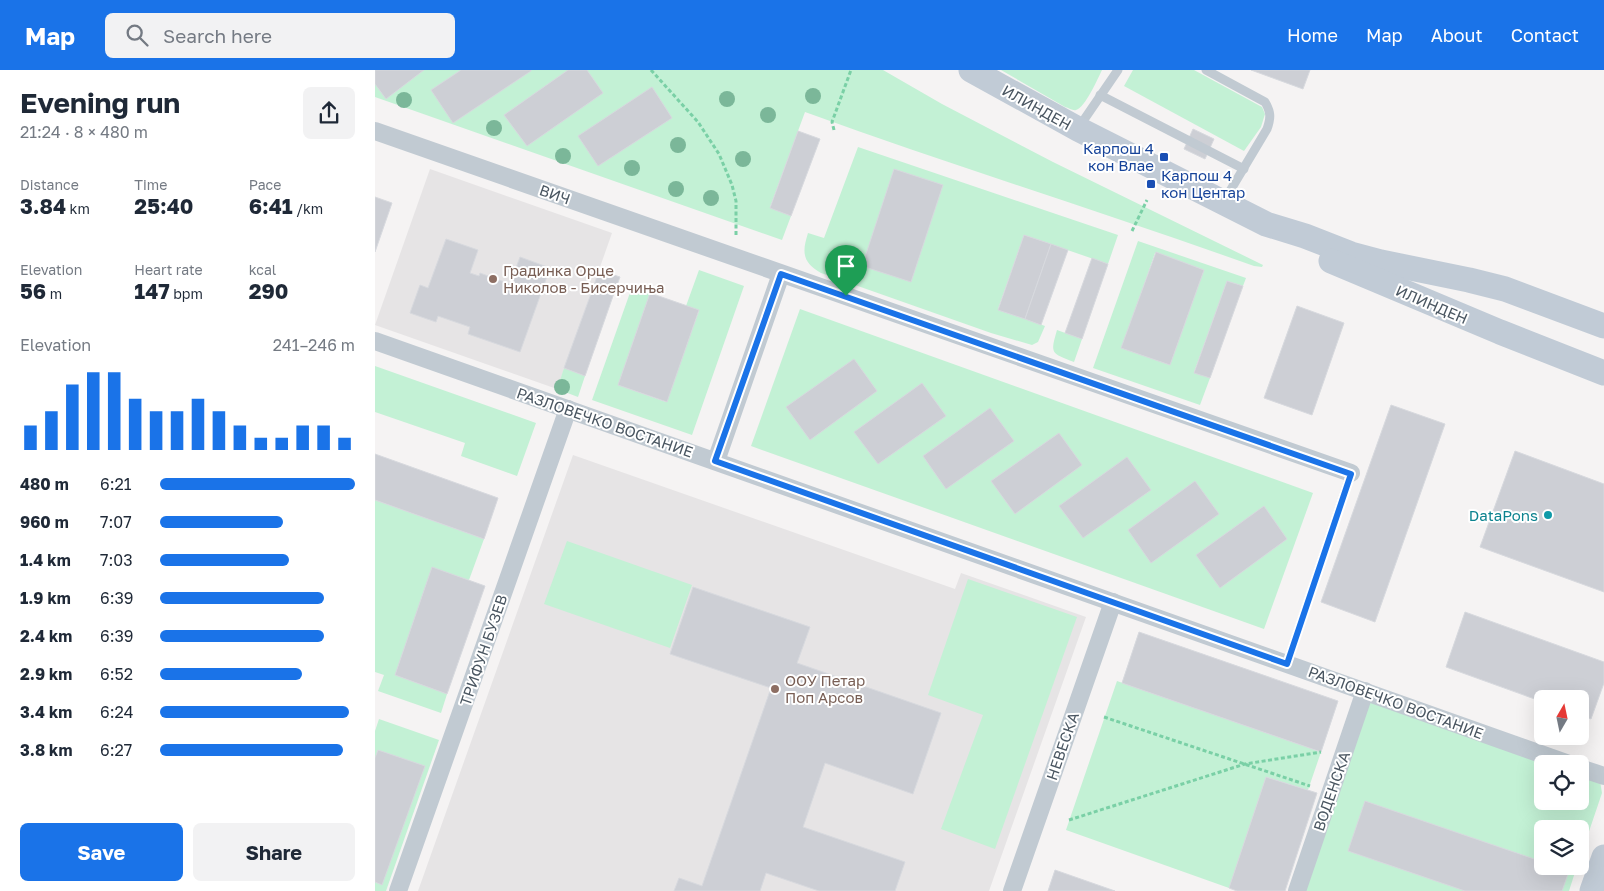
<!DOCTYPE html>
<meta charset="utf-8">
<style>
body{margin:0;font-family:"Golos Text",sans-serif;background:#f2f2f3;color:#1f2937;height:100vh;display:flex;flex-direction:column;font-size:19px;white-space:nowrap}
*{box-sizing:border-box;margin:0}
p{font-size:16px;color:#747a83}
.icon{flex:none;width:28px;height:28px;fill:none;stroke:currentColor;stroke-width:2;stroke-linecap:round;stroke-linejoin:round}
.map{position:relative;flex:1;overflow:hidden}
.drawer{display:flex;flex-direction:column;background:#fff;width:375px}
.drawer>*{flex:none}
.needle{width:32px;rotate:9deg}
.tools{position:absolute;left:1159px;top:620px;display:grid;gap:10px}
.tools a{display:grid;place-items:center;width:55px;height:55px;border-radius:8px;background:#fff;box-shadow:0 5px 20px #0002;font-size:25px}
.pin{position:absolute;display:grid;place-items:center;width:42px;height:42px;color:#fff;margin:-51px -21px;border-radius:50% 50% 50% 0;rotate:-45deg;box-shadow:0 0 5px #0007}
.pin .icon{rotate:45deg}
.round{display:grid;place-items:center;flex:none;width:52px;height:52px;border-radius:8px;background:#f2f2f3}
.head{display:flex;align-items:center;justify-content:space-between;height:85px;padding:0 20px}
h1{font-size:28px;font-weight:700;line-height:38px}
.stats{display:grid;grid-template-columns:repeat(3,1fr);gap:8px;height:85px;padding:5px 20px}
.stats div{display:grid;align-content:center}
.stats b{font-size:21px;font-weight:700}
.stats small{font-size:14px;font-weight:400}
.stats p{font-size:14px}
.chart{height:140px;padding:10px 20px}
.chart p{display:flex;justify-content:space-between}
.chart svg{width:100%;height:90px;margin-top:5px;stroke:#1a73e8;stroke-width:6}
.button{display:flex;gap:10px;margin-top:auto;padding:10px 20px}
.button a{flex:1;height:58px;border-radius:8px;background:#1a73e8;color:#fff;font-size:20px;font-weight:700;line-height:58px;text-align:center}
.button a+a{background:#f2f2f3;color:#1f2937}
ul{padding:0 20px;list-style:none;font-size:16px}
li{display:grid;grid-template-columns:80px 60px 1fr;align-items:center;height:38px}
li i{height:12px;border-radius:6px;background:#1a73e8}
header{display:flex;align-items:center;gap:30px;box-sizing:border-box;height:70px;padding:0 25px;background:#1a73e8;color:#fff}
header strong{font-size:24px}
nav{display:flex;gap:28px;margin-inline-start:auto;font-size:18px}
.search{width:350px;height:45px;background:#f2f2f3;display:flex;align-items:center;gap:12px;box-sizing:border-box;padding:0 18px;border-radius:8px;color:#747a83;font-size:19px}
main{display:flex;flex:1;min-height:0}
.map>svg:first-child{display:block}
.education{fill:#e6e4e5}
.green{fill:#c3f1d5;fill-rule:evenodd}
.building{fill:#cdcfd5;stroke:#d7d9de}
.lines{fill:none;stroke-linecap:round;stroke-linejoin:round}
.path{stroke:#7ad0a6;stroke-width:3;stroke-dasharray:4 2.5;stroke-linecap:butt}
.lane{stroke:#c1cad2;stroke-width:9}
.street{stroke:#c1cad2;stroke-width:18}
.secondary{stroke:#c1cbd6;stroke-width:25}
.tree{fill:#7bb799}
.route-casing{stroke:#fff;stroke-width:10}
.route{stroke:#1a73e8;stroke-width:6}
.transit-dot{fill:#1a4fb4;stroke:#fff;stroke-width:2}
.education-dot{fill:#8d6e63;stroke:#fff;stroke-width:2}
.culture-dot{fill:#0f9aa8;stroke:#fff;stroke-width:2}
.labels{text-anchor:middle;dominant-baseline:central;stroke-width:4;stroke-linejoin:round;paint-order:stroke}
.street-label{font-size:15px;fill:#4a5661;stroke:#fff}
.transit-label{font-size:15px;fill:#164399;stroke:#fff;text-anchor:end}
.education-label{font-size:15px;fill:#785e54;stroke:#fff;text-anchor:start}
.culture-label{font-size:15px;fill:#0d838f;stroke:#fff;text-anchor:end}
</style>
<header>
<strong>Map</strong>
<div class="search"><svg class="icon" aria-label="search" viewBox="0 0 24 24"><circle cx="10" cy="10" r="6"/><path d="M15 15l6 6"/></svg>Search here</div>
<nav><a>Home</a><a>Map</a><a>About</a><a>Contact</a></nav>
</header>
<main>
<section class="drawer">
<div class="head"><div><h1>Evening run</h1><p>21:24 · 8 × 480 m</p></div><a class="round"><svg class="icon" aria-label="share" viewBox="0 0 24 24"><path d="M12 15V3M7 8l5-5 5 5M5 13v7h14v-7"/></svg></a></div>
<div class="stats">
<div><p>Distance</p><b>3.84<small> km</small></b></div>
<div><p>Time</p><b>25:40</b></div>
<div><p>Pace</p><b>6:41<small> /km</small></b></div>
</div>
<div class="stats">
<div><p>Elevation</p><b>56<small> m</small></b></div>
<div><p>Heart rate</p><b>147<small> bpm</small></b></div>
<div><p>kcal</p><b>290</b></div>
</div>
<div class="chart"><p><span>Elevation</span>241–246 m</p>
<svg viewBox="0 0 160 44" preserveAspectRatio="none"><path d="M5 44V32M15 44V25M25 44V12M35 44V6M45 44V6M55 44V19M65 44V25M75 44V25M85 44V19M95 44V25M105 44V32M115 44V38M125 44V38M135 44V32M145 44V32M155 44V38"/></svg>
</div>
<ul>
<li><b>480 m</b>6:21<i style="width:100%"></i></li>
<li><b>960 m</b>7:07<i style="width:63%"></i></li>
<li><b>1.4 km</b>7:03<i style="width:66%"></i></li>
<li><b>1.9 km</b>6:39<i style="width:84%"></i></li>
<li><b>2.4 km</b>6:39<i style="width:84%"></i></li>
<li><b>2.9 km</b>6:52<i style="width:73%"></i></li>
<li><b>3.4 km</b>6:24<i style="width:97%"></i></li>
<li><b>3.8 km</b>6:27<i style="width:94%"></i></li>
</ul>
<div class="button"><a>Save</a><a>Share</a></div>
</section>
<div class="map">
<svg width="1229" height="821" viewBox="0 0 1229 821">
<rect width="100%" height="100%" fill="#f5f3f3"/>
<g class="education">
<path d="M55 99 237 163 182 319 0 255Z"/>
<path d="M198 385 580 519 586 503 711 547 614 821H43Z"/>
</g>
<g class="green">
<path d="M0 0H508L567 34 678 92 888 195 887 197 879 196C730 143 579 96 430 42L395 137 416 146 407 170 0 27Z"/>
<path d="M626 0H727C723 8 710 38 701 40 698 41 694 38 690 37Z"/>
<path d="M758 0H819L887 37 890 44 886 57 869 81 749 16Z"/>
<path d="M483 77 743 165 733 194 649 165 623 239 670 256 663 272 657 275 616 263 446 203C427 192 427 182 433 163L449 168Z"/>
<path d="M763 171 871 208 868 216 852 211 819 302 835 308 825 335 718 298ZM780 183 829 200 795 295 747 278Z"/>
<path d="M324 200 369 216 317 365 217 330 257 217 275 223 243 315 291 332 324 241 311 236Z"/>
<path d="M425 239 938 423 889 559 376 376Z"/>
<path d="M682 260 707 269 699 292C676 283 675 284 682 260Z"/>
<path d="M0 296 161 353 142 406 86 386 90 373 0 342Z"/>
<path d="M189 298 210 306 203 327 182 319Z"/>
<path d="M0 430 109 469 94 510 57 498 20 605 72 624 66 643 3 621 9 605 0 602Z"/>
<path d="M192 471 317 515 295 578 169 534Z"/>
<path d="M593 509 702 547 620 779 566 759 608 645 553 625Z"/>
<path d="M742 611 946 682 933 720 891 707 854 818 691 760Z"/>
<path d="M990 621 1168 694V731H1205V698L1224 705 1227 723 1205 788V759H1168V796H1202L1194 821H922Z"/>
<path d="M4 649 64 670 11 821H0V661Z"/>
</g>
<g class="building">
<path d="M0 0H49L11 29 0 14Z"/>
<path d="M86 0H156V1L78 53 56 20Z"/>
<path d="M193 0H212L228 23 152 76 129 45Z"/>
<path d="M876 0H935L928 19Z"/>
<path d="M277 17 297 48 223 96 203 66Z"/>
<path d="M818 59 839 69 830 89 809 79Z"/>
<path d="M423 61 445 69 416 146 395 138Z"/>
<path d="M519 99 568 115 536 212 487 196Z"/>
<path d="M0 127 17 133 0 182Z"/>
<path d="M649 165 676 174 650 249 623 240Z"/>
<path d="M71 169 103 180 95 203 104 206 105 203 135 214 145 187 175 198 145 282 93 264 95 257 63 246 61 252 35 243 45 215 53 218Z"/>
<path d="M676 174 693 180 666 255 650 249Z"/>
<path d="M781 182 829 200 795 295 746 278Z"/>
<path d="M717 188 733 194 707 269 690 263Z"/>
<path d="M224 200 245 207 238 226 218 218Z"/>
<path d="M852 211 868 216 835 308 819 303Z"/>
<path d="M218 218 238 226 210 306 189 298Z"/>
<path d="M275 223 324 240 292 332 243 315Z"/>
<path d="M922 236 969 253 937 345 889 328Z"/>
<path d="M479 289 502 321 435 370 411 337Z"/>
<path d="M547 313 571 346 503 394 479 362Z"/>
<path d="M1016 335 1070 354 1000 552 946 532Z"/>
<path d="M615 338 639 371 571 419 548 386Z"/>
<path d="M684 363 707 395 640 444 616 411Z"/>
<path d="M1140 381 1229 414V522L1105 477Z"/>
<path d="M0 384 123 428 109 469 0 430Z"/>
<path d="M752 387 776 420 708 468 684 436Z"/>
<path d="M820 411 844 444 776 493 753 460Z"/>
<path d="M889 436 912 469 845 518 821 485Z"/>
<path d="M57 497 110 516 72 624 20 605Z"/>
<path d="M318 517 435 557 422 593 566 643 538 724 450 693 428 757 530 792 520 821H444L391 803 385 821H299L304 808 327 816 396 618 295 584Z"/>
<path d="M1090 542 1229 592V613L1216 649 1205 645V629H1168V632L1071 597Z"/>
<path d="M764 562 963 631 946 682 747 613Z"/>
<path d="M3 680 50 696 7 815 0 812V688Z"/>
<path d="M891 707 942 723 910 821H862L854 818Z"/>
<path d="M990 731 1168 792V796H1178L1194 801 1187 821H1090L973 781Z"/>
<path d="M680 800 740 821H673Z"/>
</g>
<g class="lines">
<g class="path">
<path d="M276 0 323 52 344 84 357 115 361 131V167"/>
<path d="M459 60 457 52 476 0"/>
<path d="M757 161 772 130"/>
<path d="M729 647 935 716"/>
<path d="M694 750 870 694 946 682"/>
</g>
<g class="lane">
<path d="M831 0 890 32C896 42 896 48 892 59L849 131"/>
<path d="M725 25 869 99"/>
<path d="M704 57 743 0"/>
<path d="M912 594 976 403"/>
</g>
<g class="street">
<path d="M0 61 976 403"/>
<path d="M0 271 1194 694"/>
<path d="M341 391 406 204"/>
<path d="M1205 698 1229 706"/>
<path d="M23 821 193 339"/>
<path d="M637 821 738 532"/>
<path d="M922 821 990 621"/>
</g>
<g class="secondary">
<path d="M596 0 703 59 891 154 930 166 976 184 1006 192 1094 210 1130 219 1229 256"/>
<path d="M956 191 1125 262 1229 303"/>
<path d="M1217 821 1229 787"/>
</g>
</g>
<g class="tree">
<circle cx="438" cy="26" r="8"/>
<circle cx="352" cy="29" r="8"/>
<circle cx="29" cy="30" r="8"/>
<circle cx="393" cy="45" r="8"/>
<circle cx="119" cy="58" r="8"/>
<circle cx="303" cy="75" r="8"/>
<circle cx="188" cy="86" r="8"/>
<circle cx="368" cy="89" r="8"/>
<circle cx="257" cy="98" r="8"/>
<circle cx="301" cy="119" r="8"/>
<circle cx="336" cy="128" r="8"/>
<circle cx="187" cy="317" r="8"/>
</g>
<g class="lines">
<defs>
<path id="route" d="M406 204 976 404 912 594 340 391Z"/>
</defs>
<use href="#route" class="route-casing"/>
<use href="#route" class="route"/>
</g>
<g class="transit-dot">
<rect x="784" y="82" width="10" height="10" rx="2.5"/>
<rect x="771" y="109" width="10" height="10" rx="2.5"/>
</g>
<g class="education-dot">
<circle cx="118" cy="209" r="5"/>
<circle cx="400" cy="619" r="5"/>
</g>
<circle class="culture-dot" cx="1173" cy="445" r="5"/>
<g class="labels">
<g class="street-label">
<text transform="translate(662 37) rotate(29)">ИЛИНДЕН</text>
<text transform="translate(180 124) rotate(19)">ВИЧ</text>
<text transform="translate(1057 234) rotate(23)">ИЛИНДЕН</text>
<text transform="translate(230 352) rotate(19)">РАЗЛОВЕЧКО ВОСТАНИЕ</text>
<text transform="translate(108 580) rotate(-71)">ТРИФУН БУЗЕВ</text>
<text transform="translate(1021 632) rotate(20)">РАЗЛОВЕЧКО ВОСТАНИЕ</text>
<text transform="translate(687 676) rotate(-71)">НЕВЕСКА</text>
<text transform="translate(956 721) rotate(-71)">ВОДЕНСКА</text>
</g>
<g class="transit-label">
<text x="779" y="78">Карпош 4<tspan x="779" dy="17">кон Влае</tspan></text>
<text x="786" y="105" text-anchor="start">Карпош 4<tspan x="786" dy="17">кон Центар</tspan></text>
</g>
<g class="education-label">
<text x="128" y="200">Градинка Орце<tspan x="128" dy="17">Николов - Бисерчиња</tspan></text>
<text x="410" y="610">ООУ Петар<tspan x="410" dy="17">Поп Арсов</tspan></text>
</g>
<g class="culture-label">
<text x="1163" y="445">DataPons</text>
</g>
</g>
</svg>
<div class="tools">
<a><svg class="needle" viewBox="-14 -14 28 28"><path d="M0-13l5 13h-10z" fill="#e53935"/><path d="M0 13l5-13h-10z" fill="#747a83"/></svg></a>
<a><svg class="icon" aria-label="locate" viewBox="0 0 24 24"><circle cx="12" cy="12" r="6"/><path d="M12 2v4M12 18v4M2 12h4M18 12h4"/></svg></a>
<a><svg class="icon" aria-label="layers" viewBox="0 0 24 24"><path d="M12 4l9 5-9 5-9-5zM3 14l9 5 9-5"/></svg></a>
</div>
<div class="pin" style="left:471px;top:226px;background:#1e9e55"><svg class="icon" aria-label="arrive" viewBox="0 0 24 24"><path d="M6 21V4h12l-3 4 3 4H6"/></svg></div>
</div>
</main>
